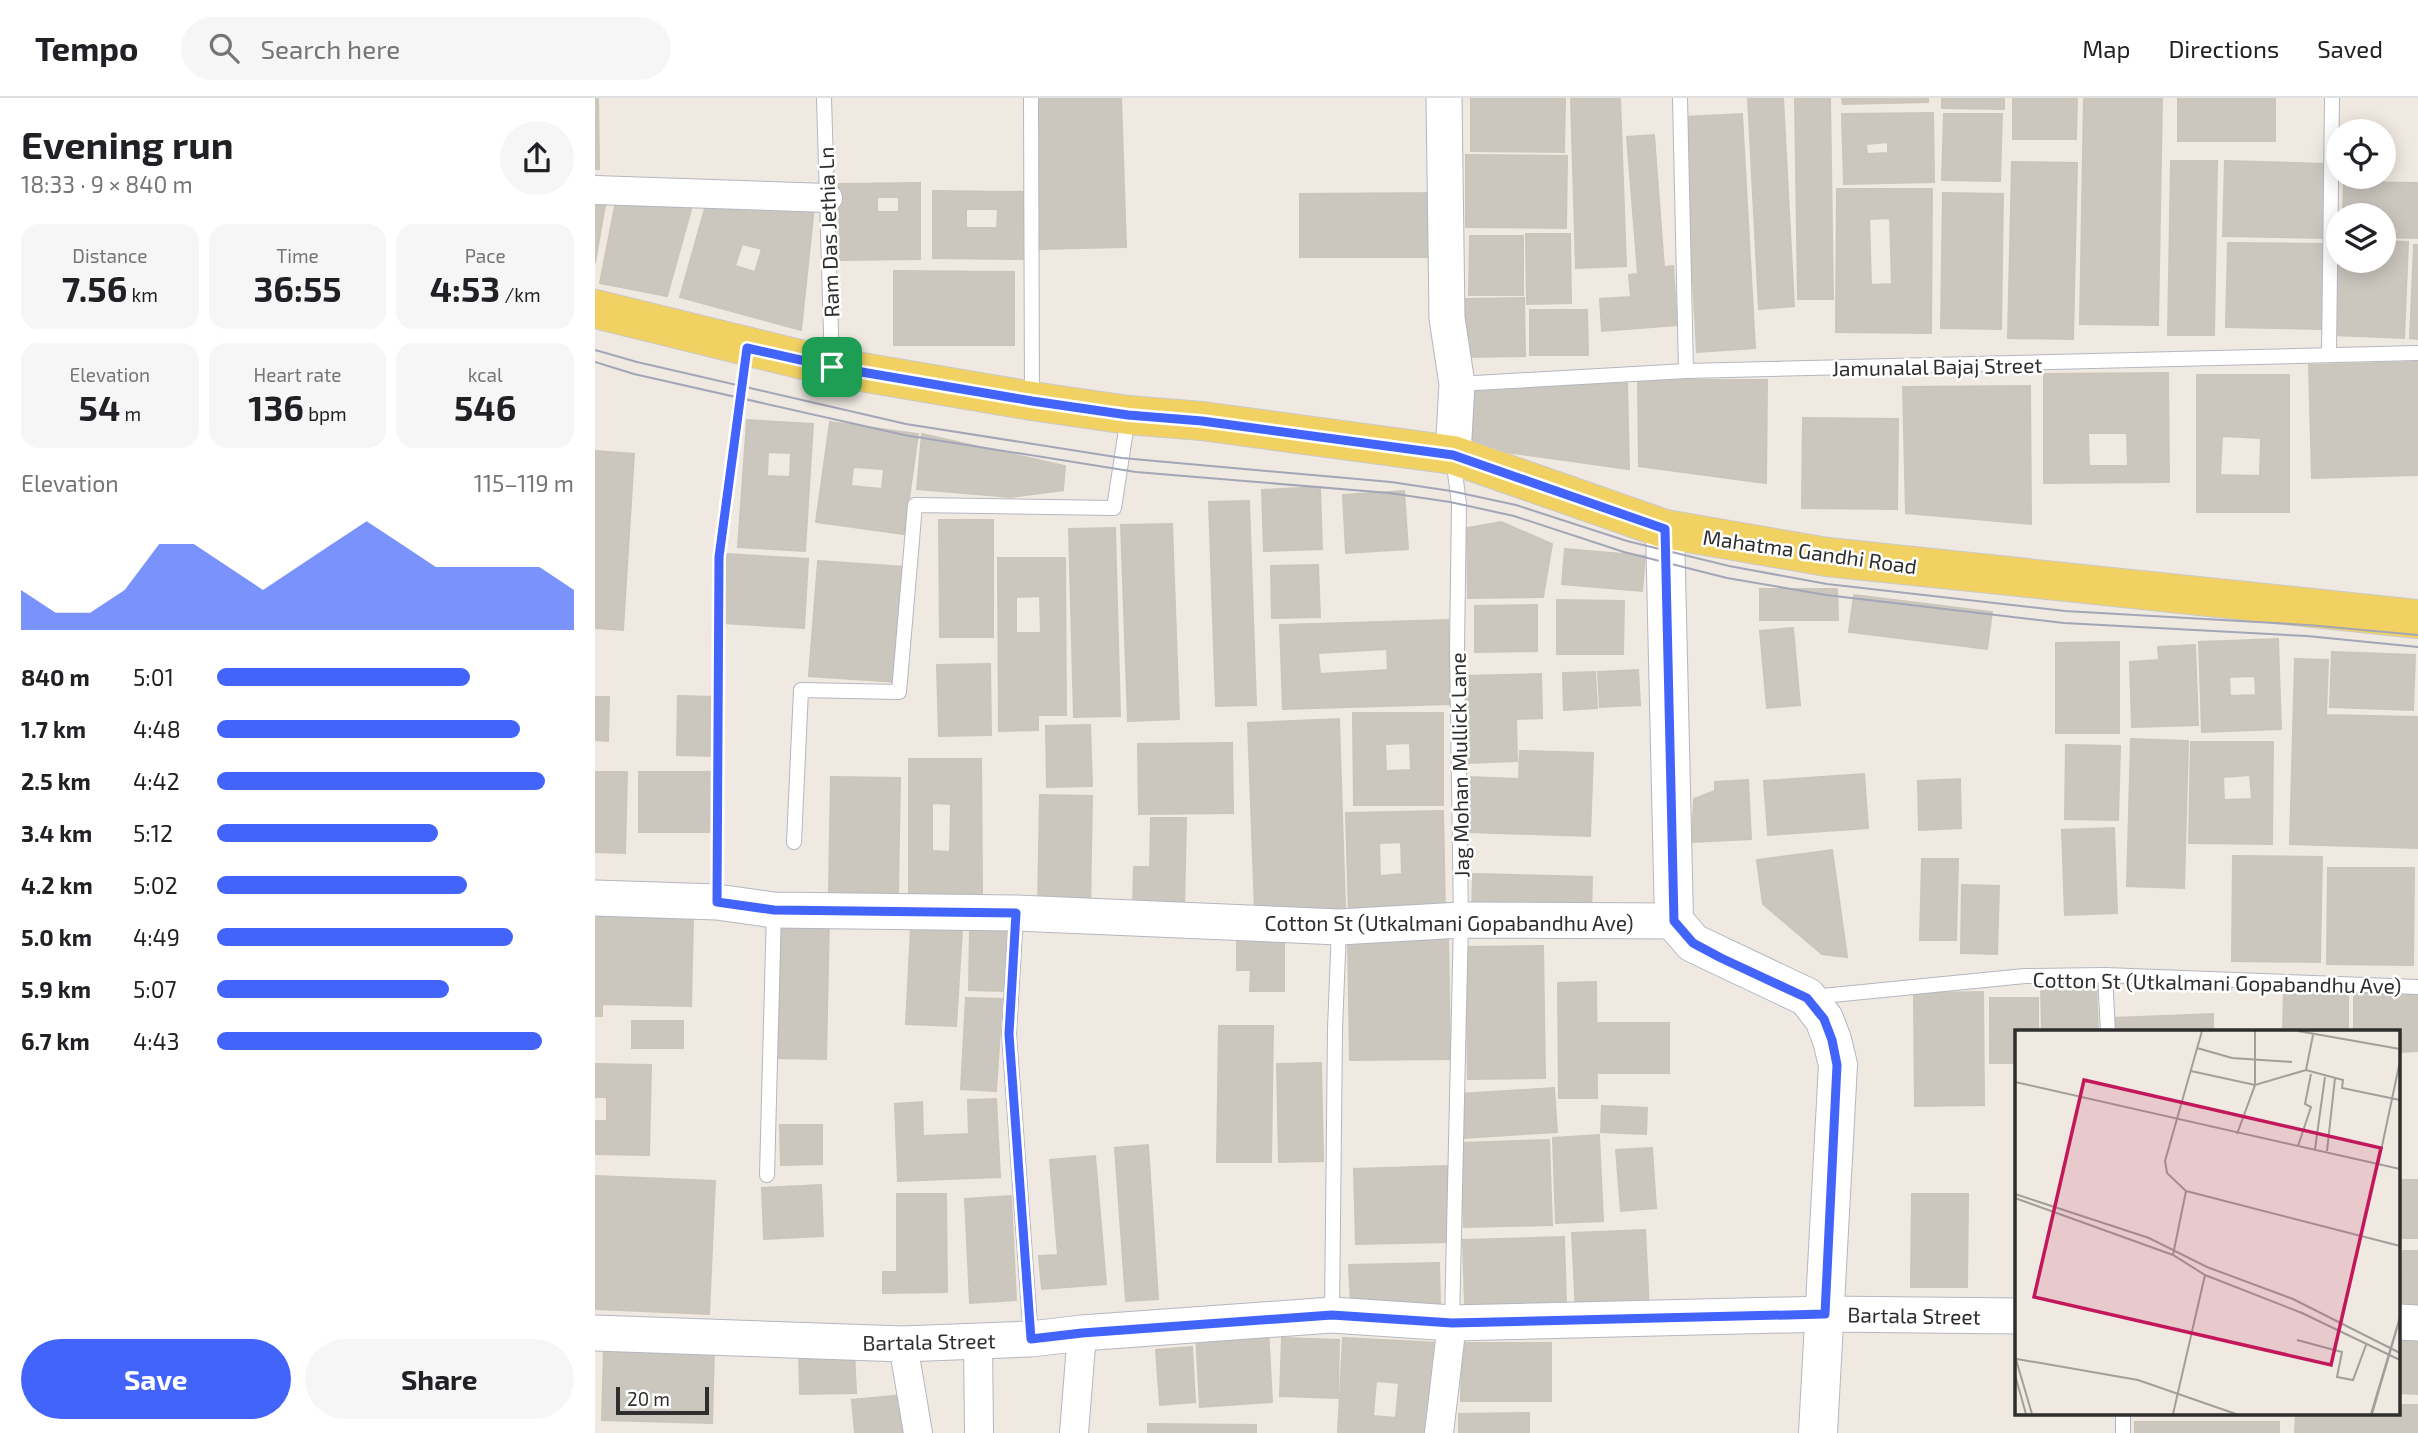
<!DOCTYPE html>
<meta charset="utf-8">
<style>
body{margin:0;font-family:"Exo 2",sans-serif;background:#f6f6f6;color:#202124;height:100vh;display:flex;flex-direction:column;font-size:26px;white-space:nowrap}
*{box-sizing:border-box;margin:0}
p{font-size:23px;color:#757577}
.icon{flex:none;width:38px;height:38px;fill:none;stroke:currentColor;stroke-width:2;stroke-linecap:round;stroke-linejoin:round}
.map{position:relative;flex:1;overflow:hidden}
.panel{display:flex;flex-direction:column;background:#fff;width:595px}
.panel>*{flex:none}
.tools{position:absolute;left:1731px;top:21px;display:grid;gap:14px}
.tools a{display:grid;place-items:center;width:70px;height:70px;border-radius:50%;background:#fff;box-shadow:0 4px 18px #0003;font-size:35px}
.scale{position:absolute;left:21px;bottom:18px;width:93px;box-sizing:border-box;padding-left:7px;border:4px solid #2e2e2e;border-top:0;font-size:19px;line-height:24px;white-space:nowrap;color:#2e2e2e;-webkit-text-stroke:5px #fff;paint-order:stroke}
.pin{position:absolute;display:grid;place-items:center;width:60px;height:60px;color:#fff;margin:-30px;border-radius:14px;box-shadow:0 4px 10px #0006}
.round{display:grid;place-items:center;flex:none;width:74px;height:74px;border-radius:37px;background:#f6f6f6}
.headline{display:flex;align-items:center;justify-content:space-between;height:119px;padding:0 21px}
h1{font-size:38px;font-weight:700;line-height:52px}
.metrics{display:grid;grid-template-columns:repeat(3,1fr);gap:10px;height:119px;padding:7px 21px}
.metrics div{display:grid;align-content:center;border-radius:18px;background:#f6f6f6;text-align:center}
.metrics b{font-size:35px;font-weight:700}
.metrics small{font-size:19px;font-weight:400}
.metrics p{font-size:19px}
.chart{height:196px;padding:14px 21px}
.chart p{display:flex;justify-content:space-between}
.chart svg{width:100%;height:126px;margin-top:7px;fill:#4264fb;opacity:.7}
.action{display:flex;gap:14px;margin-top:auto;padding:14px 21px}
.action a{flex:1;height:80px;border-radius:42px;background:#4264fb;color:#fff;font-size:28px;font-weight:700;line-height:80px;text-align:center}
.action a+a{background:#f6f6f6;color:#202124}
ul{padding:0 21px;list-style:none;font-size:23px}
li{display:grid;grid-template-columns:112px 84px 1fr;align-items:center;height:52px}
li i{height:18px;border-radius:9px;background:#4264fb}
header{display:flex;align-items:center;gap:42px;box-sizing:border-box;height:98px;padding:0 35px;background:#fff;border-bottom:2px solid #e0e0e0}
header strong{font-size:33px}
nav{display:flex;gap:38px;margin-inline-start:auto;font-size:24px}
.search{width:490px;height:63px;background:#f6f6f6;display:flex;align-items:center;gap:18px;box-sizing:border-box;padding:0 24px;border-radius:38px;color:#757577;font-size:26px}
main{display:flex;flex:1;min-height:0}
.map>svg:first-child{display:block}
.building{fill:#cbc7bf;stroke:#cbc5ba;stroke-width:2;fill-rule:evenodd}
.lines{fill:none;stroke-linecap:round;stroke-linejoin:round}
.service-casing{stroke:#b4b7c1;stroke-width:16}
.minor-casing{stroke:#b4b7c1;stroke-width:30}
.tertiary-casing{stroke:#b4b7c1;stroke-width:37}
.secondary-casing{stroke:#b4b7c1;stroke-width:40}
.primary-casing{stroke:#c9c9c9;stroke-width:40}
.path{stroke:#c9c9c9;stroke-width:4.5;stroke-dasharray:5 3.5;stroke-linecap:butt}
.service{stroke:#fff;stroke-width:14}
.minor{stroke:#fff;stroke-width:28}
.tertiary{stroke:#fff;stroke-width:35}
.secondary{stroke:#fff;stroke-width:38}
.primary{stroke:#f2d163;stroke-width:38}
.tram{stroke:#a3a6b8;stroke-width:2}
.route-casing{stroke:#fff;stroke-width:14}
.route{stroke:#4264fb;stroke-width:9}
.labels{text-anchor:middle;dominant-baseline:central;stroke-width:5;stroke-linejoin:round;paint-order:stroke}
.street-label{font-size:21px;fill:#2e2e2e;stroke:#fff}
.inset-road{fill:none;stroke:#a29e99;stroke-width:2}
.view{fill:#c2185b;fill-opacity:0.15;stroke:#c2185b;stroke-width:3.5}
.inset-edge{fill:none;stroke:#2e2e2e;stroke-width:3.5}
</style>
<header>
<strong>Tempo</strong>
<div class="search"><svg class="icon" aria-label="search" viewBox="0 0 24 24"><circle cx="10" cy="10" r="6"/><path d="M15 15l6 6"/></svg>Search here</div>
<nav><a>Map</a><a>Directions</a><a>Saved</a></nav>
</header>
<main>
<section class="panel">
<div class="headline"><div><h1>Evening run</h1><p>18:33 · 9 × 840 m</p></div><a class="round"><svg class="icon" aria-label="share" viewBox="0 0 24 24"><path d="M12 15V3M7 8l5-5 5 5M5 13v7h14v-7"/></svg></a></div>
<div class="metrics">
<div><p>Distance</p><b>7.56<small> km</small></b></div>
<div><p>Time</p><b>36:55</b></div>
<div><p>Pace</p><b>4:53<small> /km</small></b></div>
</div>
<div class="metrics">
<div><p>Elevation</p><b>54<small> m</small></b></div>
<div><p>Heart rate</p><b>136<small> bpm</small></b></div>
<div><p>kcal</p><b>546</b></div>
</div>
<div class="chart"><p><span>Elevation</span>115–119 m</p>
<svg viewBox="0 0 160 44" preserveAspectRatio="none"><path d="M0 44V30L10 38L20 38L30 30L40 14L50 14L60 22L70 30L80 22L90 14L100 6L110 14L120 22L130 22L140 22L150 22L160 30V44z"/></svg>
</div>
<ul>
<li><b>840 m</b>5:01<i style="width:71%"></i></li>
<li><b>1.7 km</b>4:48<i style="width:85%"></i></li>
<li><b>2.5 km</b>4:42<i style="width:92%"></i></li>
<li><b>3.4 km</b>5:12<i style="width:62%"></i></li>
<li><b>4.2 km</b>5:02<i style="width:70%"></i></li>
<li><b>5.0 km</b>4:49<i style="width:83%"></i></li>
<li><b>5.9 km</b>5:07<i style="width:65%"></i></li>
<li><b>6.7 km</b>4:43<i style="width:91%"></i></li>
</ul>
<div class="action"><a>Save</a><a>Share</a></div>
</section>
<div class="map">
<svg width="1823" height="1335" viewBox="0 0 1823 1335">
<rect width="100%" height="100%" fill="#efe9e1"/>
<g class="building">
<path d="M0 0H3L4 71H0Z"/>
<path d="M440 0H526L531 149 444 151Z"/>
<path d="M876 0H970L969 54 876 53Z"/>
<path d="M976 0H1025L1031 168 981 170Z"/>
<path d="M1153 0H1188L1199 208 1164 211Z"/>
<path d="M1200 0H1235L1238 201H1203Z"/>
<path d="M1247 0H1333V4L1248 6Z"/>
<path d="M1347 0H1409V11L1347 10Z"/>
<path d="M1418 0H1482L1481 41H1418Z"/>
<path d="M1489 0H1567L1563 227 1485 226Z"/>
<rect x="1583" y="0" width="97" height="43"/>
<path d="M1338 15 1339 84 1249 86 1247 16ZM1293 44V55L1272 56 1271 46Z"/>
<path d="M1147 16 1160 250 1102 254 1089 19Z"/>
<path d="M1349 16H1407L1405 83 1347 82Z"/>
<path d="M1059 37 1069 169 1078 168 1082 227 1007 233 1005 201 1036 199 1034 177 1043 176 1032 39Z"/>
<path d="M871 57 972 58 971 130 871 129Z"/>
<path d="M1576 63H1622L1619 237H1573Z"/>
<path d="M1630 63 1731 66 1730 140 1628 138Z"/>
<path d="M1417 64 1482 65 1478 241 1413 240Z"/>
<path d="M1749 84 1823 85V140L1788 139V117H1748Z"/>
<path d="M325 85V161L245 162 244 86ZM282 99H304V114H282Z"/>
<path d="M1242 91H1337L1336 235 1241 234ZM1295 120 1297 186 1276 187 1274 121Z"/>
<path d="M338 93 435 94V161L338 160ZM371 111H403L402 130H371Z"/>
<path d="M847 95V159H705V96Z"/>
<path d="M1348 95 1408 96 1406 231 1346 230Z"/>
<path d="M0 105 10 107 0 165Z"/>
<path d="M111 107 219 109 206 232 85 199ZM147 146 167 151 160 174 140 168Z"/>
<path d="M20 108H97L72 198 5 185Z"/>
<path d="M931 136H975L976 205 932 206Z"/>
<path d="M875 138H928V197H874Z"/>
<path d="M1742 141 1743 163H1788V143L1813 144 1809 240 1738 237Z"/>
<path d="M1633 145 1729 146 1727 231 1631 229Z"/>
<path d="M1819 147H1823V241L1815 240Z"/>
<path d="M299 173 419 174V247H299Z"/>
<path d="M929 200 930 258 870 259V201Z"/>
<path d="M935 212H992L993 257H935Z"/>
<path d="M1823 264V377L1717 380 1714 267Z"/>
<path d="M1573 275 1574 384 1449 385V276ZM1493 335H1532L1533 368H1494Z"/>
<path d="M1602 277H1694V414H1602ZM1627 338 1666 340 1665 378 1625 377Z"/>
<path d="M1043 282H1172L1171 385 1044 368Z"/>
<path d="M1032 285 1034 371 875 349 867 291Z"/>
<path d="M1435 288 1436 426 1311 415 1308 289Z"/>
<path d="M1208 320 1303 321 1302 411 1207 410Z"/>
<path d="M152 322 218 326 210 453 143 449ZM173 354 196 355 195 379 172 378Z"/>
<path d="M235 324 323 336 309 436 221 424ZM258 369 289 371 287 391 256 388Z"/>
<path d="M327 336 470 368 468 392 416 399 322 391Z"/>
<path d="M0 353 39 356 28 532 0 530Z"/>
<path d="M725 389 727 451 669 453 667 392Z"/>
<path d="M809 393 813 451 751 455 748 397Z"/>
<path d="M654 403 661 607 621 608 614 404Z"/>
<path d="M344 422H398V539H345Z"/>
<path d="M906 424 957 446 948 499 873 500 872 430Z"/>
<path d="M577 426 584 621 533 623 526 427Z"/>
<path d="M520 430 525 618 479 619 474 431Z"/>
<path d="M970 451 1050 458 1047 493 967 486Z"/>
<path d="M132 456 213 461 209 530 128 525Z"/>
<path d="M403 460H470L471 617H443V632L404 633ZM445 498 446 535H421V499Z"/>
<path d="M223 463 310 469 301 584 214 578Z"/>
<path d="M723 467 725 519 677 520 676 468Z"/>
<path d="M1165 491H1242L1243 522H1165Z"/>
<path d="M1259 497 1397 514 1392 551 1254 534Z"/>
<path d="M962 502 1029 503 1028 556H962Z"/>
<path d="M942 507V553L880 554V508Z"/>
<path d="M853 522 855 606 688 611 685 527ZM792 551 793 572 725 576 723 555Z"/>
<path d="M1198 530 1205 607 1172 610 1165 533Z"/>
<path d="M1683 541 1686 631 1607 634 1604 544ZM1660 578 1661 597 1635 598 1634 579Z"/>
<path d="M1524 544V635H1461V545Z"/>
<path d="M1600 547 1603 627 1537 629 1535 564 1564 562 1563 549Z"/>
<path d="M1737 554 1820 557 1818 612 1735 609Z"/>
<path d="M1700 561 1733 562 1731 617 1823 619V750L1695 746Z"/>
<path d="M395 566 396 637 344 638 342 567Z"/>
<path d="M1043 572 1045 607 1005 609 1003 574Z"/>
<path d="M1000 574 1002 610 969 612 968 575Z"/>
<path d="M946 576 947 620 921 621 922 663 871 665 869 578Z"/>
<path d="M83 598 120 599 119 658 82 657Z"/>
<path d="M0 599H14L13 643 0 642Z"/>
<path d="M758 615H848V707H759ZM815 645 816 672 791 673 790 646Z"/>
<path d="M744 621 750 810 660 813 653 625Z"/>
<path d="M495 627 497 688 452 689 451 628Z"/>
<path d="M1536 641 1593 643 1589 790 1532 788Z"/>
<path d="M1596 644H1678L1677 746 1594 745ZM1655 677 1657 701 1629 702 1628 679Z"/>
<path d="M637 645 638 715 544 716 543 646Z"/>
<path d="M1471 647 1525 648 1523 722 1470 721Z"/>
<path d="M925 653 998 655 995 738 872 734 874 679 924 681Z"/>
<path d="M314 661H386L387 796 314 797ZM337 705 356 706 355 754 337 753Z"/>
<path d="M0 674H32L30 755 0 754Z"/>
<path d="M44 674H119L118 734H44Z"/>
<path d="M1269 676 1273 730 1173 737 1169 683Z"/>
<path d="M236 679 305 680 303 795 234 794Z"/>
<path d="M1365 681 1366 730 1324 732 1323 683Z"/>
<path d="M1153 682 1156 741 1097 744 1099 701 1120 693V684Z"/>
<path d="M445 697 497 698 495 812 443 811Z"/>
<path d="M848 713 850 815 754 818 751 715ZM806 744 807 776 785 778 784 745Z"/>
<path d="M556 720H591L589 811 538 810 539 769H555Z"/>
<path d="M1519 730 1522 815 1470 817 1467 732Z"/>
<path d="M1237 752 1252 859 1227 856 1168 806 1162 762Z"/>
<path d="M1638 758 1727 759 1725 864 1637 863Z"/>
<path d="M1327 761H1363L1361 842H1325Z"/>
<path d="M1733 770H1819L1818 867 1732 866Z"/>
<path d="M878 776 997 779 996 816 877 813Z"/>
<path d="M1367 787 1404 788 1402 856 1366 855Z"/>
<path d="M0 816 98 818 96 908 7 906V918H0Z"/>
<path d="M187 820 234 821 231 961 183 960Z"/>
<path d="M316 830 367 832 361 928 311 926Z"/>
<path d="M375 830 414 831 413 893 374 892Z"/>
<path d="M642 836H689V893H655L656 872H642Z"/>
<path d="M853 839 855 961 755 962 753 841Z"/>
<path d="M948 848 950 980 873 981 871 849Z"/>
<path d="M1001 884 1002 1000H964L963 885Z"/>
<path d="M1501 884 1503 934H1447L1446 887Z"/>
<path d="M1689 890 1753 891V934H1688Z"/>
<path d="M1388 894 1389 1007 1320 1008 1319 895Z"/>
<path d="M1823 894V953L1804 954V934H1759V895Z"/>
<path d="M371 900 407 901 401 993 366 991Z"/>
<path d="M1395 900H1443V934H1422V965H1395Z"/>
<path d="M1618 916V934H1520L1519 920Z"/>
<rect x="37" y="923" width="51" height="27"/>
<rect x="1003" y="925" width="71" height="50"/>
<path d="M624 928H678L676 1064H622Z"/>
<path d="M726 965 728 1063 684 1064 682 966Z"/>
<path d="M0 966 56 967 54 1057 0 1056V1023H12V999H0Z"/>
<path d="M959 990 962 1034 868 1040 865 996Z"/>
<path d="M401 1001 405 1079 303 1083 300 1006 327 1004 328 1038 374 1036 373 1002Z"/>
<path d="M1007 1008 1052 1010 1051 1036 1006 1034Z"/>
<path d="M185 1027H227V1066L186 1067Z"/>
<path d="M1004 1037 1008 1123 961 1125 958 1040Z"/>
<path d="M954 1042 957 1127 869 1129 866 1045Z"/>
<path d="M553 1047 563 1201 531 1203 520 1050Z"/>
<path d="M1057 1050 1061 1110 1026 1113 1021 1052Z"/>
<path d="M500 1058 511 1186 447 1191 444 1158 463 1157 455 1062Z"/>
<path d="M852 1068 854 1144 761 1146 759 1071Z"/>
<path d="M0 1078 120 1083 114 1216 0 1211Z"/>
<rect x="1804" y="1082" width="19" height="58"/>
<path d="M226 1087 228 1138 169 1141 167 1090Z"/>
<path d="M302 1096H351L352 1194 288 1195V1174H302Z"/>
<path d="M1317 1096H1373L1372 1189H1316Z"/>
<path d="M416 1098 421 1202 375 1205 370 1101Z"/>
<path d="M1050 1132 1054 1211 981 1215 977 1135Z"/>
<path d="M969 1139 971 1205 870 1208 868 1142Z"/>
<path d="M1808 1153H1823V1212H1806Z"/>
<path d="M844 1165 845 1205 756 1208 754 1167Z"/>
<path d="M673 1230 677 1304 605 1309 601 1235Z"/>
<path d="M687 1240 744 1242 743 1300 685 1298Z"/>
<path d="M748 1240 844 1245 840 1335H743ZM781 1283 804 1285 801 1320 778 1318Z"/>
<path d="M1804 1240H1823V1296L1804 1295Z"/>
<path d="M867 1245H956V1303H866Z"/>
<path d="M597 1249 600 1304 565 1307 561 1252Z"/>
<path d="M9 1250 119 1252 117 1325 7 1322Z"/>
<path d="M259 1251 261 1295 205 1296 204 1253Z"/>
<path d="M308 1297 312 1335H260L257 1302Z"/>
<path d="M1804 1307H1823V1335H1700L1701 1316H1804Z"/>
<path d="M934 1315V1335H864V1316Z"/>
<rect x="1540" y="1324" width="144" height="11"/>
<path d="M553 1326 661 1327V1335H553Z"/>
</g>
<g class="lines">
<defs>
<g id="service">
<path d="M229 0 237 268"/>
<path d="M436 0 437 300"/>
<path d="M1085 0 1091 273"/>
<path d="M1734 257 1737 0"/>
<path d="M863 286 1091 273 1823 255"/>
<path d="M199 744 206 592 304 594 320 407 519 410 533 319"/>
<path d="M421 816 414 936 436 1241"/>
<path d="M1510 877 1513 934"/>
<path d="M1217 899 1430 878 1510 877 1823 889"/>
<path d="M172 1077 179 812"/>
<path d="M737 1216 740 931 744 830"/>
<path d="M857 1224 866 822 862 553 864 406 858 359"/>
<path d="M1528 1335V1316"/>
</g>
<g id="minor">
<path d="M0 92 233 100"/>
<path d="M383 1243 384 1335"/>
<path d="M308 1246 323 1335"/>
<path d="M479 1335 487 1235"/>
<path d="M844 1335 857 1225"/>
</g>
<g id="tertiary">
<path d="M849 0 852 220 862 286 858 357"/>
<path d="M0 800 122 804 179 812 421 815 744 829 866 822 1079 823"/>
<path d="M1804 1224 1823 1225"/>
<path d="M0 1235 308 1246 436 1241 487 1235 737 1217 857 1225 1230 1216 1422 1218"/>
</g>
<path id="secondary" d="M1070 431 1079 823 1098 845 1212 899 1229 921 1237 942 1243 967 1223 1335"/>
<path id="primary" d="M0 211 237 269 437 303 533 317 607 323 858 357 1070 431 1232 459 1823 521"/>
</defs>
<use href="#service" class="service-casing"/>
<use href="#minor" class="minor-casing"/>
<use href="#tertiary" class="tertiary-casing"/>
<use href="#secondary" class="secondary-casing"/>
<use href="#primary" class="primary-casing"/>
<path class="path" d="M122 772 124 459 148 282"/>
<use href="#service" class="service"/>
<use href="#minor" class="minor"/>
<use href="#tertiary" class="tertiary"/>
<use href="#secondary" class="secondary"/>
<use href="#primary" class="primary"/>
<g class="tram">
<path d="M0 252 42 264 311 326 527 360 796 384 856 393 921 407 1032 443 1134 468 1232 486 1470 513 1713 527 1823 537"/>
<path d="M0 264 39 276 309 337 541 374 794 395 855 404 919 418 1029 454 1132 480 1231 497 1469 525 1712 538 1823 549"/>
</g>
</g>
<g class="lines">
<defs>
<path id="route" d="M152 250 237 269 437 303 533 317 607 323 858 357 1070 431 1079 823 1098 845 1126 860 1212 900 1229 921 1237 942 1242 967 1230 1216 857 1225 737 1217 487 1235 436 1241 414 936 421 815 179 812 122 804 124 459Z"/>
</defs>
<use href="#route" class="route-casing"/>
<use href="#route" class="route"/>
</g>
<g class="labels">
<g class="street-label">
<text transform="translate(233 134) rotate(-92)">Ram Das Jethia Ln</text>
<text transform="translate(1342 268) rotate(-1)">Jamunalal Bajaj Street</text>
<text transform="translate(1215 453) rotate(8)">Mahatma Gandhi Road</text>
<text transform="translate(864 667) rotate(-91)">Jag Mohan Mullick Lane</text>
<text x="854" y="824">Cotton St (Utkalmani Gopabandhu Ave)</text>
<text transform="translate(1622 884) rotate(1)">Cotton St (Utkalmani Gopabandhu Ave)</text>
<text transform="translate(1319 1217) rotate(1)">Bartala Street</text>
<text transform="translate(334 1243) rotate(-1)">Bartala Street</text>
</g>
</g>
<g transform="translate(1420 932)">
<rect width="385" height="385" fill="#efe9e1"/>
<path class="inset-road" d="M283 1 385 19M182 18 217 28 277 32M291 40 298 5M176 41 240 55 291 40 328 50 327 58 385 70M0 52 385 139M222 104 240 55V1M283 116 296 77 290 74 296 44M300 119 310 47M312 121 320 48M363 135 385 31M171 161 385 216M0 164 134 208 192 237 278 269 385 323M0 168 158 225 190 245 287 283 385 330M158 225 171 161 152 143 150 131 187 1M282 310 327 322 322 347 338 350 351 315M0 326 17 384M2 329 123 350 221 384M0 345 11 384M158 384 190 245M356 384 385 287M357 384 385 288"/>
<path class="view" d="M69 50 366 118 316 335 19 267Z"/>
<rect width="385" height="385" class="inset-edge"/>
</g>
</svg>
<div class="tools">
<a><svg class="icon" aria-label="locate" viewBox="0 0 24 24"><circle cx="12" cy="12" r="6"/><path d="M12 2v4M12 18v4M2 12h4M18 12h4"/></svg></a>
<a><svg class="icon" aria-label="layers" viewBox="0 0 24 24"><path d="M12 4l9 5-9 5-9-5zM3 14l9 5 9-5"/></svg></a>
</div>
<div class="scale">20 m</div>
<div class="pin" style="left:237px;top:269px;background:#1e9e55"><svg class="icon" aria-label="arrive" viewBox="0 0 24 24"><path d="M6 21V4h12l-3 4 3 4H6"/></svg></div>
</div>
</main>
